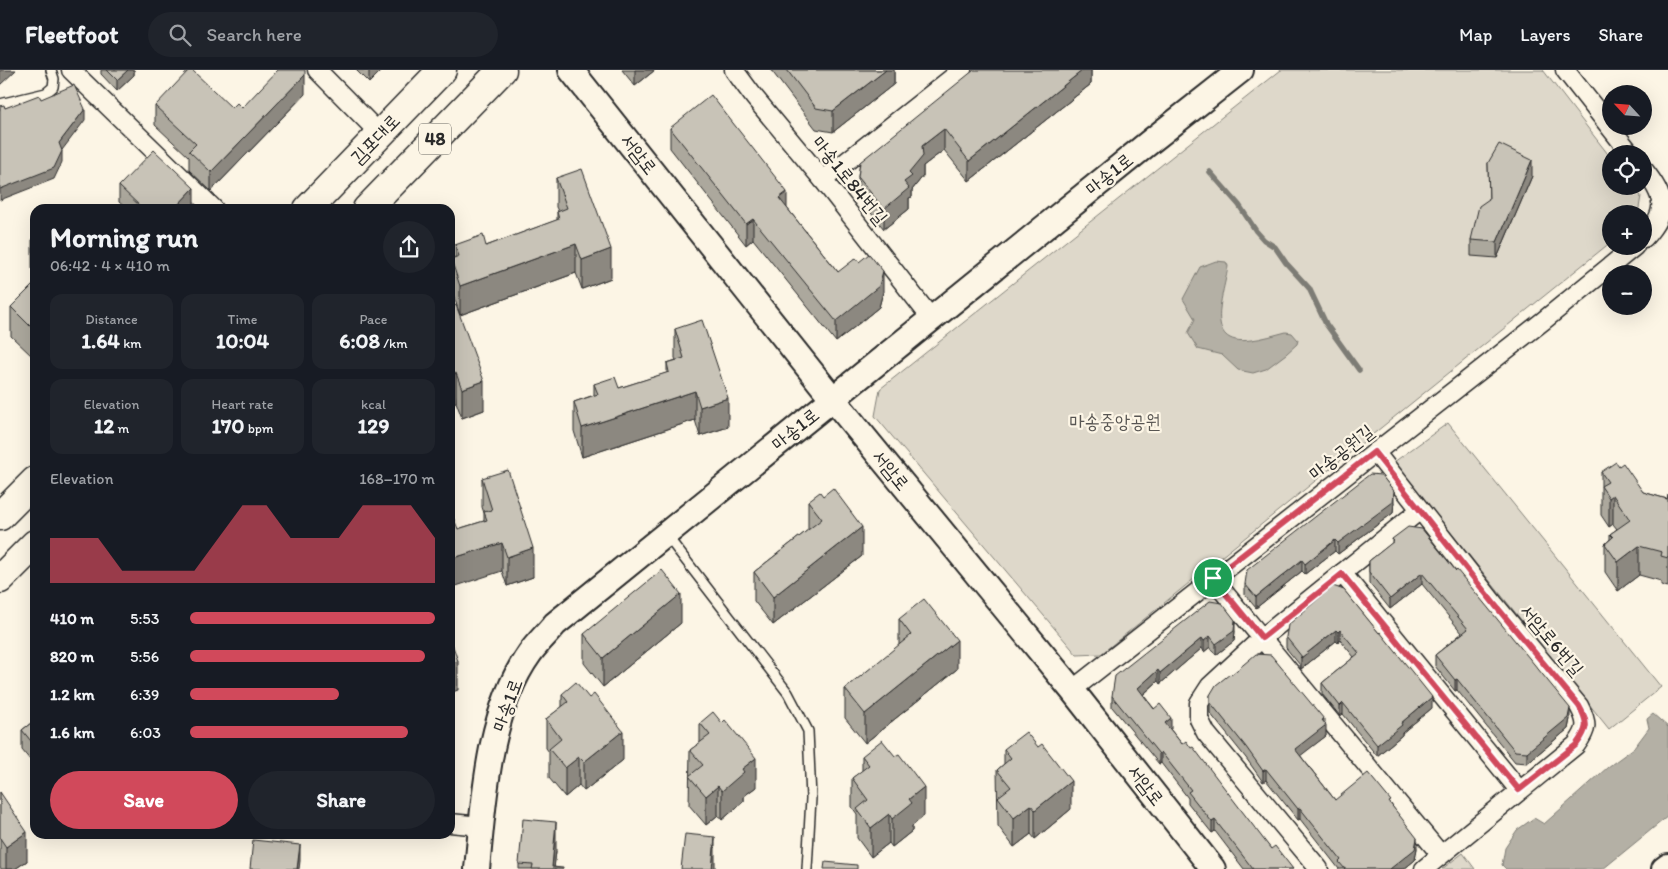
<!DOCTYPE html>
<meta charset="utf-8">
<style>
body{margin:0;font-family:Itim,"Poor Story",sans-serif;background:#20242c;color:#f1f3f6;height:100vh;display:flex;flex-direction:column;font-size:19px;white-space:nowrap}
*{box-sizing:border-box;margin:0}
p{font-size:16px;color:#9ea1a6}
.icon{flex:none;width:28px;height:28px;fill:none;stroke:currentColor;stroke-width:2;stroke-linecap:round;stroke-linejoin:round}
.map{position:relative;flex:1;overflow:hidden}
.side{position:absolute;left:30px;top:134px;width:425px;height:635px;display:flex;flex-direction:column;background:#171b24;border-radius:15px;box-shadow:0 5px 20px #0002}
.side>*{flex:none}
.needle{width:32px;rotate:296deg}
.buttons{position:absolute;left:1602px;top:15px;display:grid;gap:10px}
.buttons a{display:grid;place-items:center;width:50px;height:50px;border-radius:50%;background:#171b24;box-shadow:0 5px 20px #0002;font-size:25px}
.pin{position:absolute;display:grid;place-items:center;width:42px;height:42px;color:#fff;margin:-21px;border:2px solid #fff;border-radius:50%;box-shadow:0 1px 5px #0007}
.round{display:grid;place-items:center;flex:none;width:52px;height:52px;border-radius:26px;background:#20242c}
.overview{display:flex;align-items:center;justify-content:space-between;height:85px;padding:0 20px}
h1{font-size:28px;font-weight:700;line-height:38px}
.figures{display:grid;grid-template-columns:repeat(3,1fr);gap:8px;height:85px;padding:5px 20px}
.figures div{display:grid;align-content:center;border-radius:12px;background:#20242c;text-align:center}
.figures b{font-size:21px;font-weight:700}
.figures small{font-size:14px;font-weight:400}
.figures p{font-size:14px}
.chart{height:140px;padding:10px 20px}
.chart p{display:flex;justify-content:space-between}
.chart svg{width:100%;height:90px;margin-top:5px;fill:#d1495b;opacity:.7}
.action{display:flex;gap:10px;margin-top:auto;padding:10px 20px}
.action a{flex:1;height:58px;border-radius:30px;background:#d1495b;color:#fff;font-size:20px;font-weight:700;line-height:58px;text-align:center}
.action a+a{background:#20242c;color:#f1f3f6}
ul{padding:0 20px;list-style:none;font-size:16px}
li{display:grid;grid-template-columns:80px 60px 1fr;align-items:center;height:38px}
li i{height:12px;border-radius:6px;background:#d1495b}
header{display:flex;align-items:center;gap:30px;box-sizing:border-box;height:70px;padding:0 25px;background:#171b24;border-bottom:1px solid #363941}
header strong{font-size:24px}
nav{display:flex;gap:28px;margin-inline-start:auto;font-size:18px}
.search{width:350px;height:45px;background:#20242c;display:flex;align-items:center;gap:12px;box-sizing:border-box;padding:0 18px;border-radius:28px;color:#9ea1a6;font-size:19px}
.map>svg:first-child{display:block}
.green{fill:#ded8ca;stroke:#84827a}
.water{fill:#b4b0a5;stroke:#7d7b74}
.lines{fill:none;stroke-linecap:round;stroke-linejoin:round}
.stream{stroke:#7d7b74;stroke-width:5.5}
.lane-casing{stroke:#2b2b2b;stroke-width:12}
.street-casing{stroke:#2b2b2b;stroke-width:21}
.secondary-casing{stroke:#2b2b2b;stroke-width:28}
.primary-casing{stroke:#2b2b2b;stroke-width:31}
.lane{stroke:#fcf5e5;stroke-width:9}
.street{stroke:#fcf5e5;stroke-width:18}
.secondary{stroke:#fcf5e5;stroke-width:24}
.primary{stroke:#fcf5e5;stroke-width:28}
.wall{fill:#aca89d;stroke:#2b2b2b}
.shaded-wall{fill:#8c8880;stroke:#2b2b2b}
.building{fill:#c8c3b7;stroke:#2b2b2b}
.route-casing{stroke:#fff;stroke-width:10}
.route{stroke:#d1495b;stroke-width:6}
.labels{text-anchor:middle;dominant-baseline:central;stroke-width:4.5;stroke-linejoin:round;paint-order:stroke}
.shield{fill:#fcf5e5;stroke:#6a6863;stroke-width:1}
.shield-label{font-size:18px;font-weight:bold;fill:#2b2b2b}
.street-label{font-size:19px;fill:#2b2b2b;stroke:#fcf5e5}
.park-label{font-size:19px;fill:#585653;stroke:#fcf5e5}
</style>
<header>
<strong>Fleetfoot</strong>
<div class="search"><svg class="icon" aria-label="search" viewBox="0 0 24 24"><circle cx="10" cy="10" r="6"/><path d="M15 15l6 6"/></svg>Search here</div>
<nav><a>Map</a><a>Layers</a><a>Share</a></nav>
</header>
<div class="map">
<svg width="1668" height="799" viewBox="0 0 1668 799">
<rect width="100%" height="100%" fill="#fcf5e5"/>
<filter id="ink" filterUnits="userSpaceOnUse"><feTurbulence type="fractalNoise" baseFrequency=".02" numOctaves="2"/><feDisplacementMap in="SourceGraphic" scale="10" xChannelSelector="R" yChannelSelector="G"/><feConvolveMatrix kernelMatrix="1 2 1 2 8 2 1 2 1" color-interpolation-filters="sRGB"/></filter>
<g filter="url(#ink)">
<g class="green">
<path d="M1281 0H1543L1611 88V116H1633L1641 126 1638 144H1611V172L1101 584 1077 585 875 346 880 319Z"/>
<path d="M1448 353 1661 617 1609 659 1394 392Z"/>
<path d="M1463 783 1475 799H1442Z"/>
</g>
<g class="water">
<path d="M1216 191 1226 192 1228 196C1225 222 1201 277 1251 270 1262 269 1274 265 1286 262L1292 263 1298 270 1297 274 1286 284 1266 299 1253 303 1238 300 1222 285 1198 279 1188 263 1195 249 1183 229 1200 197Z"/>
<path d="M1653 644 1668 657V746L1603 799H1506L1502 795 1505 778 1517 760 1534 748 1544 754 1608 697 1634 678 1649 658 1647 649Z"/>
</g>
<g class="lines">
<path class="stream" d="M1210 102 1239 135 1256 161 1264 170 1275 177 1286 193 1309 218 1326 254 1359 300"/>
<defs>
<g id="lane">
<path d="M0 34 46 23 53 17 54 9 51 0"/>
<path d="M667 466 788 623 808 661 811 728 807 799"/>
</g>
<g id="street">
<path d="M71 0 214 139"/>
<path d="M317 0 380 64"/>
<path d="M734 0 754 27 823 110 931 248"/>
<path d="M1565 0 1631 84"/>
<path d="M1644 100C1666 128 1668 141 1644 168"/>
<path d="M823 110 962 0"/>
<path d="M1375 382 1495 535 1579 636C1588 653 1588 659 1576 675L1424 799"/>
<path d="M1342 503 1519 720"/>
<path d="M1213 509 1441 785"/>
<path d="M1072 620 1543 251 1635 176"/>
<path d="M450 753 481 756"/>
<path d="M1319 799 1206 663 1199 649V633L1210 616 1262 568 1420 440"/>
</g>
<g id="secondary">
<path d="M571 0 833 329 1072 620 1213 799"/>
<path d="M477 799C484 730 488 641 530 583 537 573 547 564 555 554L1151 71 1241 0"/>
<path d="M1664 799 1668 796"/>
</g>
<g id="primary">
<path d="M308 139 442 0"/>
<path d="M367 139 502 0"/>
<path d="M0 446 35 411"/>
<path d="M0 509 35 474"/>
</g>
</defs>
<use href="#lane" class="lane-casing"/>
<use href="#street" class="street-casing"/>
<use href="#secondary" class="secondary-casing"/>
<use href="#primary" class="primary-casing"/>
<use href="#lane" class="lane"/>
<use href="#street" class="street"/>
<use href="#secondary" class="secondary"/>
<use href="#primary" class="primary"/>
</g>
<g class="wall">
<path d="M101 0H134V5L117 21 101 4Z"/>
<path d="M356 0H382L369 13Z"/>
<path d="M622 0H655L635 16Z"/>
<path d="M771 0H894V14L833 62 816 59Z"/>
<path d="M1091 0V14L969 111 944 80 923 96V106L912 120V127L909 128V139L884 159 858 127V107L860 92Z"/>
<path d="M305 24 211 121 189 100V87L155 55V36L242 38Z"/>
<path d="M670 58 787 138 838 202 883 222 879 237 836 272 753 169 746 175 670 78Z"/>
<path d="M1488 93 1532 106 1497 188 1471 186V170L1489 130Z"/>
<path d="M556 108 611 208 582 219 576 203 460 245 451 218V189L455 187V175L486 176 557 150V142L558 141 556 137Z"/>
<path d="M119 116 194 134 189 139H127L119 132Z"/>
<path d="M35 167V201L32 199V170Z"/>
<path d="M35 213V285L33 287 11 266V237Z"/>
<path d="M450 238 484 340 462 348 456 332Z"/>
<path d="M675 259 728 357 700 366 695 350 582 387 574 361V332L594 325V314L619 318 667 303V293L676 290 675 288Z"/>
<path d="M1619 396 1643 422 1667 429 1668 425V517L1661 515V511L1639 505 1618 521 1605 502V474L1610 469V464L1617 459 1613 454 1609 457 1601 445V402Z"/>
<path d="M482 408 533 507 507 516 502 501 458 459 484 451V443L482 437Z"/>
<path d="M808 431 862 486 773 555 754 531V502L808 460Z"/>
<path d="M1394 432 1393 443 1338 484 1335 481 1305 504 1302 501 1256 538 1245 525V514Z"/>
<path d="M1392 469 1570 649 1568 659 1527 693 1515 692 1457 620 1455 621 1435 596V585L1462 563 1422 514 1390 539 1369 513V491L1392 473Z"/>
<path d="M1333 516 1432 638 1402 663V665L1377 686 1343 644 1340 646 1322 624V613L1354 587 1340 570 1338 573 1336 571 1301 599 1300 597V595L1286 578V567Z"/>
<path d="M1210 531 1235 561 1234 571 1216 585 1210 577 1204 582 1202 578 1160 614 1158 611 1143 625 1171 659H1170L1182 674 1271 779 1293 799H1244L1215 761 1212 763 1188 733V728L1161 693 1159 694 1112 637V626Z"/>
<path d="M899 549 957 599 865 673 845 648V619L899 576Z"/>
<path d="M681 553 603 617 584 593V564Z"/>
<path d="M1231 605 1324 652 1326 666 1300 685 1335 730 1391 734 1417 778 1415 790 1404 799H1339L1300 749 1298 750 1266 710 1263 712 1246 688 1210 643V625Z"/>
<path d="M562 624 623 690 584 721 579 715 565 727 549 708V682L546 678V649L562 637Z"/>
<path d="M35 650V696L22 680V660Z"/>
<path d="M700 653 756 717 744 726V731L722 750 718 745 706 755 689 735 690 680 700 673Z"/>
<path d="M1004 679 1071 739 1035 769 1031 764 1014 777 998 756 997 700 1004 694Z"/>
<path d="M862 686 924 746 912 756V761L892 777 889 773 871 787 857 768V744L852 737V708L862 701Z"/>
<path d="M0 722 27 791 15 799H1L0 797Z"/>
<path d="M556 781 554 797 563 799H519V794Z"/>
</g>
<g class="shaded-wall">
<path d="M0 0H16L0 15Z"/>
<path d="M128 0H134V5L117 21V10Z"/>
<path d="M369 0H382L369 13Z"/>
<path d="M635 0H655L635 16Z"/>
<path d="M886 0H894V14L833 62V41Z"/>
<path d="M1083 0H1091V14L969 111V91Z"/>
<path d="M305 5V24L211 121V102Z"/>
<path d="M85 39V50L59 84V73Z"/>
<path d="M944 59V80L923 96V106L912 120V127L909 128V139L884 159V139L904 112 922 76Z"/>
<path d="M62 81V92L54 109 0 130V119Z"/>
<path d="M1532 90V106L1497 188V172Z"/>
<path d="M194 118V134L189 139H174Z"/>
<path d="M787 122V142L779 128Z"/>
<path d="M753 149V169L746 175V154Z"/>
<path d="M576 174V203L460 245V216Z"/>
<path d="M611 179V208L582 219V190Z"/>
<path d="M883 201V222L879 237 836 272V251Z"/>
<path d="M35 256V285L33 287V259Z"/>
<path d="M456 303V332L450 334V305Z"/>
<path d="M484 311V340L462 348V319Z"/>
<path d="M695 321V350L582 387V358Z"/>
<path d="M728 328V357L700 366V337Z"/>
<path d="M1394 421V432L1393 443 1338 484V473Z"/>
<path d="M1613 425V454L1609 457V428Z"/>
<path d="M862 457V486L773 555V527Z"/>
<path d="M1335 470V481L1305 504V494Z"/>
<path d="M502 473V501L450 518V489Z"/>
<path d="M1639 476V505L1618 521V492Z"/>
<path d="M533 478V507L507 516V487Z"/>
<path d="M1302 490V501L1256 538V527Z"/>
<path d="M1422 503V514L1390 539V529Z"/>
<path d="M681 524V553L603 617V588Z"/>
<path d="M1235 550V561L1234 571 1216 585V574Z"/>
<path d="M1336 560V571L1301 599V588Z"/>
<path d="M1340 560V570L1338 573V562Z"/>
<path d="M1210 566V577L1204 582V571Z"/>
<path d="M1202 568V578L1160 614V603Z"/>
<path d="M957 570V599L865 673V644Z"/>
<path d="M458 591V620L450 623V594Z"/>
<path d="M1158 600V611L1138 629V618Z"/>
<path d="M1457 609V620L1455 621V610Z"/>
<path d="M1432 627V638L1402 663V665L1377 686V675L1401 653Z"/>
<path d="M1343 633V644L1340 646V636Z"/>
<path d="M1570 638V649L1568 659 1527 693V682Z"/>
<path d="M1171 648V659L1165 664V653Z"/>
<path d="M1324 649V657L1326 655V666L1295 690V679Z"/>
<path d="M623 661V690L584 721V692Z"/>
<path d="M1161 682V693L1159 694V684Z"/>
<path d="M579 687V715L565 727V698Z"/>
<path d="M756 688V717L744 726V731L722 750V721L742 699Z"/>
<path d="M1266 699V710L1263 712V701Z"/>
<path d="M1071 711V739L1035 769V740Z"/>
<path d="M718 716V745L706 755V726Z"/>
<path d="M924 717V746L912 756V761L892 777V749L909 729Z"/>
<path d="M1031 735V764L1014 777V748Z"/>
<path d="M1300 738V749L1298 750V739Z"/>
<path d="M889 744V773L871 787V758Z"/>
<path d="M1215 750V761L1212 763V752Z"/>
<path d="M556 752V781L554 799H552Z"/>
<path d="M27 762V791L15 799H6V777Z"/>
<path d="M715 767V799H712Z"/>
<path d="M1417 768V778L1415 790 1404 799H1390Z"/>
<path d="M300 775V791L299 799H297Z"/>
</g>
<g class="building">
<path d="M107 0H128L117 10Z"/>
<path d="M189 0H192L232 38 237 33 242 38 278 0H305V5L211 102 189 81 196 74 155 36Z"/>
<path d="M787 0H886L833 41 816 38Z"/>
<path d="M974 0H1083L969 91 944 59 922 76 923 86 909 103 912 106 904 112 909 118 884 139 858 107 860 92Z"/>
<path d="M74 15 85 39 59 73 62 81 54 98 0 119V36L4 35 5 38 39 25 41 29Z"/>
<path d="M711 25 787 122 779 128 838 202 856 188 859 192 869 184 883 201 879 216 836 251 753 149 746 154 670 58Z"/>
<path d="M1499 74 1532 90 1497 172 1471 170 1479 136 1489 129 1488 93Z"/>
<path d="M154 80 194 118 174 139H143L119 116Z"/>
<path d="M582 99 611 179 582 190 576 174 460 216 451 189 459 186 455 175 483 165 486 176 559 149 557 142 567 138 556 108Z"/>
<path d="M35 213V256L33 259 11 237Z"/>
<path d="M456 235 484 311 462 319 456 303 450 305V238Z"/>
<path d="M702 250 728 328 700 337 695 321 582 358 574 332 598 324 594 314 615 307 619 318 669 302 667 293 684 288 675 259Z"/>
<path d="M1616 392 1619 396 1623 393 1643 422 1667 429 1668 425V488L1661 486 1662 482 1639 476 1618 492 1605 474 1613 467 1610 464 1630 450 1613 425 1609 428 1601 416 1608 412 1601 402Z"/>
<path d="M508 400 533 478 507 487 502 473 450 489V450L454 449 458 459 487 450 484 442 492 440 482 408Z"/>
<path d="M1370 404 1381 405 1394 421 1393 432 1338 473 1335 470 1305 494 1302 490 1256 527 1245 514 1247 500Z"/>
<path d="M833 418 862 457 773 527 754 502 822 449 808 431 820 422 823 426Z"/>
<path d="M1408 457 1422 459 1456 501 1457 500 1570 638 1568 648 1527 682 1515 681 1457 609 1455 610 1435 585 1468 559 1422 503 1390 529 1369 502V491L1394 471 1392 469Z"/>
<path d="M662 500 681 524 603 588 584 564Z"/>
<path d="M1333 516 1344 520 1379 563 1380 562 1432 627 1401 653 1402 655 1377 675 1343 633 1340 636 1322 613 1359 583 1340 560 1338 562 1336 560 1301 588 1300 587H1302L1286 567 1288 555Z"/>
<path d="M924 529 957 570 865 644 845 619 911 565 899 549Z"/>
<path d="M1210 531 1222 533 1235 550 1234 561 1216 574 1210 566 1204 571 1202 568 1160 603 1158 600 1138 618 1154 639 1160 634 1171 648 1165 653 1182 674 1186 671 1191 678 1193 677 1271 779 1275 776 1293 799H1253L1215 750 1212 752 1188 722 1191 720 1161 682 1159 684 1112 626 1115 606Z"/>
<path d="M450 567 458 591 450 594Z"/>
<path d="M1256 584 1271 585 1324 649 1322 650 1326 655 1295 679 1335 730 1368 703 1391 731 1389 732 1417 768 1415 779 1390 799H1345L1339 792 1341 790 1300 738 1298 739 1266 699 1263 701 1246 677 1210 632V625L1216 615 1230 604 1231 605Z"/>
<path d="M576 612 589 628 594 624 623 661 584 692 579 687 565 698 549 679 561 669 546 649 568 632 562 624Z"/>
<path d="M713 642 722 653 725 650 756 688 742 699 744 702 722 721 718 716 706 726 689 706 703 695 690 680 710 665 700 653Z"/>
<path d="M35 650V676L22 660Z"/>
<path d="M1026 662 1038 677 1042 674 1071 711 1035 740 1031 735 1014 748 998 727 1011 717 997 700 1011 688 1004 679Z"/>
<path d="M882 670 895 686 899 684 924 717 909 729 912 733 892 749 889 744 871 758 857 739 868 730 852 708 869 695 862 686Z"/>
<path d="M0 722 27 762 6 777 0 768Z"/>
<path d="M523 749 556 752 552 797 563 798V799H532L533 795 519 794Z"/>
<path d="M685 764 715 767 712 799H681Z"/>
<path d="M253 770 300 775 297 799H250Z"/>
<path d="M825 792 857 795V799H824Z"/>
</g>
</g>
<g class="lines" filter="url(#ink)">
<defs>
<path id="route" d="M1374 382 1495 535 1579 636C1589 653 1588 659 1576 675L1519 720 1342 504 1262 568 1213 508Z"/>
</defs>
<use href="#route" class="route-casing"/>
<use href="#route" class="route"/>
</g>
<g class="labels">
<rect class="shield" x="419" y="53.5" width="32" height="31" rx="4"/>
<g class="shield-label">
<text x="435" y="69">48</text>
</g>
<g class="street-label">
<text transform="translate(375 69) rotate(-46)">김포대로</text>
<text transform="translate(639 84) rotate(52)">서암로</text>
<text transform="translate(1109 104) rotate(-39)">마송1로</text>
<text transform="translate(850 110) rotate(51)">마송1로84번길</text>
<text transform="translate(795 359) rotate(-39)">마송1로</text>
<text transform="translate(1341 382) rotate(-38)">마송공원길</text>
<text transform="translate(891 400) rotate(51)">서암로</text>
<text transform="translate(1552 570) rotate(50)">서암로6번길</text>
<text transform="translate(507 635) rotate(-70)">마송1로</text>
<text transform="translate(1146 715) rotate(52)">서암로</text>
</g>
<g class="park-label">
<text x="1115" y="351">마송중앙공원</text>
</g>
</g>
</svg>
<div class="buttons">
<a><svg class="needle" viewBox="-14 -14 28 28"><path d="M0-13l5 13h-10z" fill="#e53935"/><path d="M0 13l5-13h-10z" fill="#9ea1a6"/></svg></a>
<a><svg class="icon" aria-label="locate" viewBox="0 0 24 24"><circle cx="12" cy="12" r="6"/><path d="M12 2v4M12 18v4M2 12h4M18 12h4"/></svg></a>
<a>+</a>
<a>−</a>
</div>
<div class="pin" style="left:1213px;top:508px;background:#1e9e55"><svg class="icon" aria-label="arrive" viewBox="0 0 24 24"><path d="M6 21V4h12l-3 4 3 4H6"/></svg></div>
<section class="side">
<div class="overview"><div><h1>Morning run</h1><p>06:42 · 4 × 410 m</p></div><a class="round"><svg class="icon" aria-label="share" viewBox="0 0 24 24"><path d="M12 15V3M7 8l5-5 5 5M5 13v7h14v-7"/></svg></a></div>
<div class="figures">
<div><p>Distance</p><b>1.64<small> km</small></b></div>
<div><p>Time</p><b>10:04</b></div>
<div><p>Pace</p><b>6:08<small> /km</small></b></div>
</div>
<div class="figures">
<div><p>Elevation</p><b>12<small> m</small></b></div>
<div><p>Heart rate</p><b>170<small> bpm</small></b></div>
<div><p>kcal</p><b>129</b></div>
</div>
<div class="chart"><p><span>Elevation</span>168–170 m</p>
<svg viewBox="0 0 160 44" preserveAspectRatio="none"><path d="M0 44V22L10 22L20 22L30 38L40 38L50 38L60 38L70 22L80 6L90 6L100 22L110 22L120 22L130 6L140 6L150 6L160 22V44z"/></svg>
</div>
<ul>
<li><b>410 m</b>5:53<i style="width:100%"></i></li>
<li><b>820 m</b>5:56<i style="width:96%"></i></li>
<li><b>1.2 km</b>6:39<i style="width:61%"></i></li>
<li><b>1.6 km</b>6:03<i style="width:89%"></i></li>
</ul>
<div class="action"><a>Save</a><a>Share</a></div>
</section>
</div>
